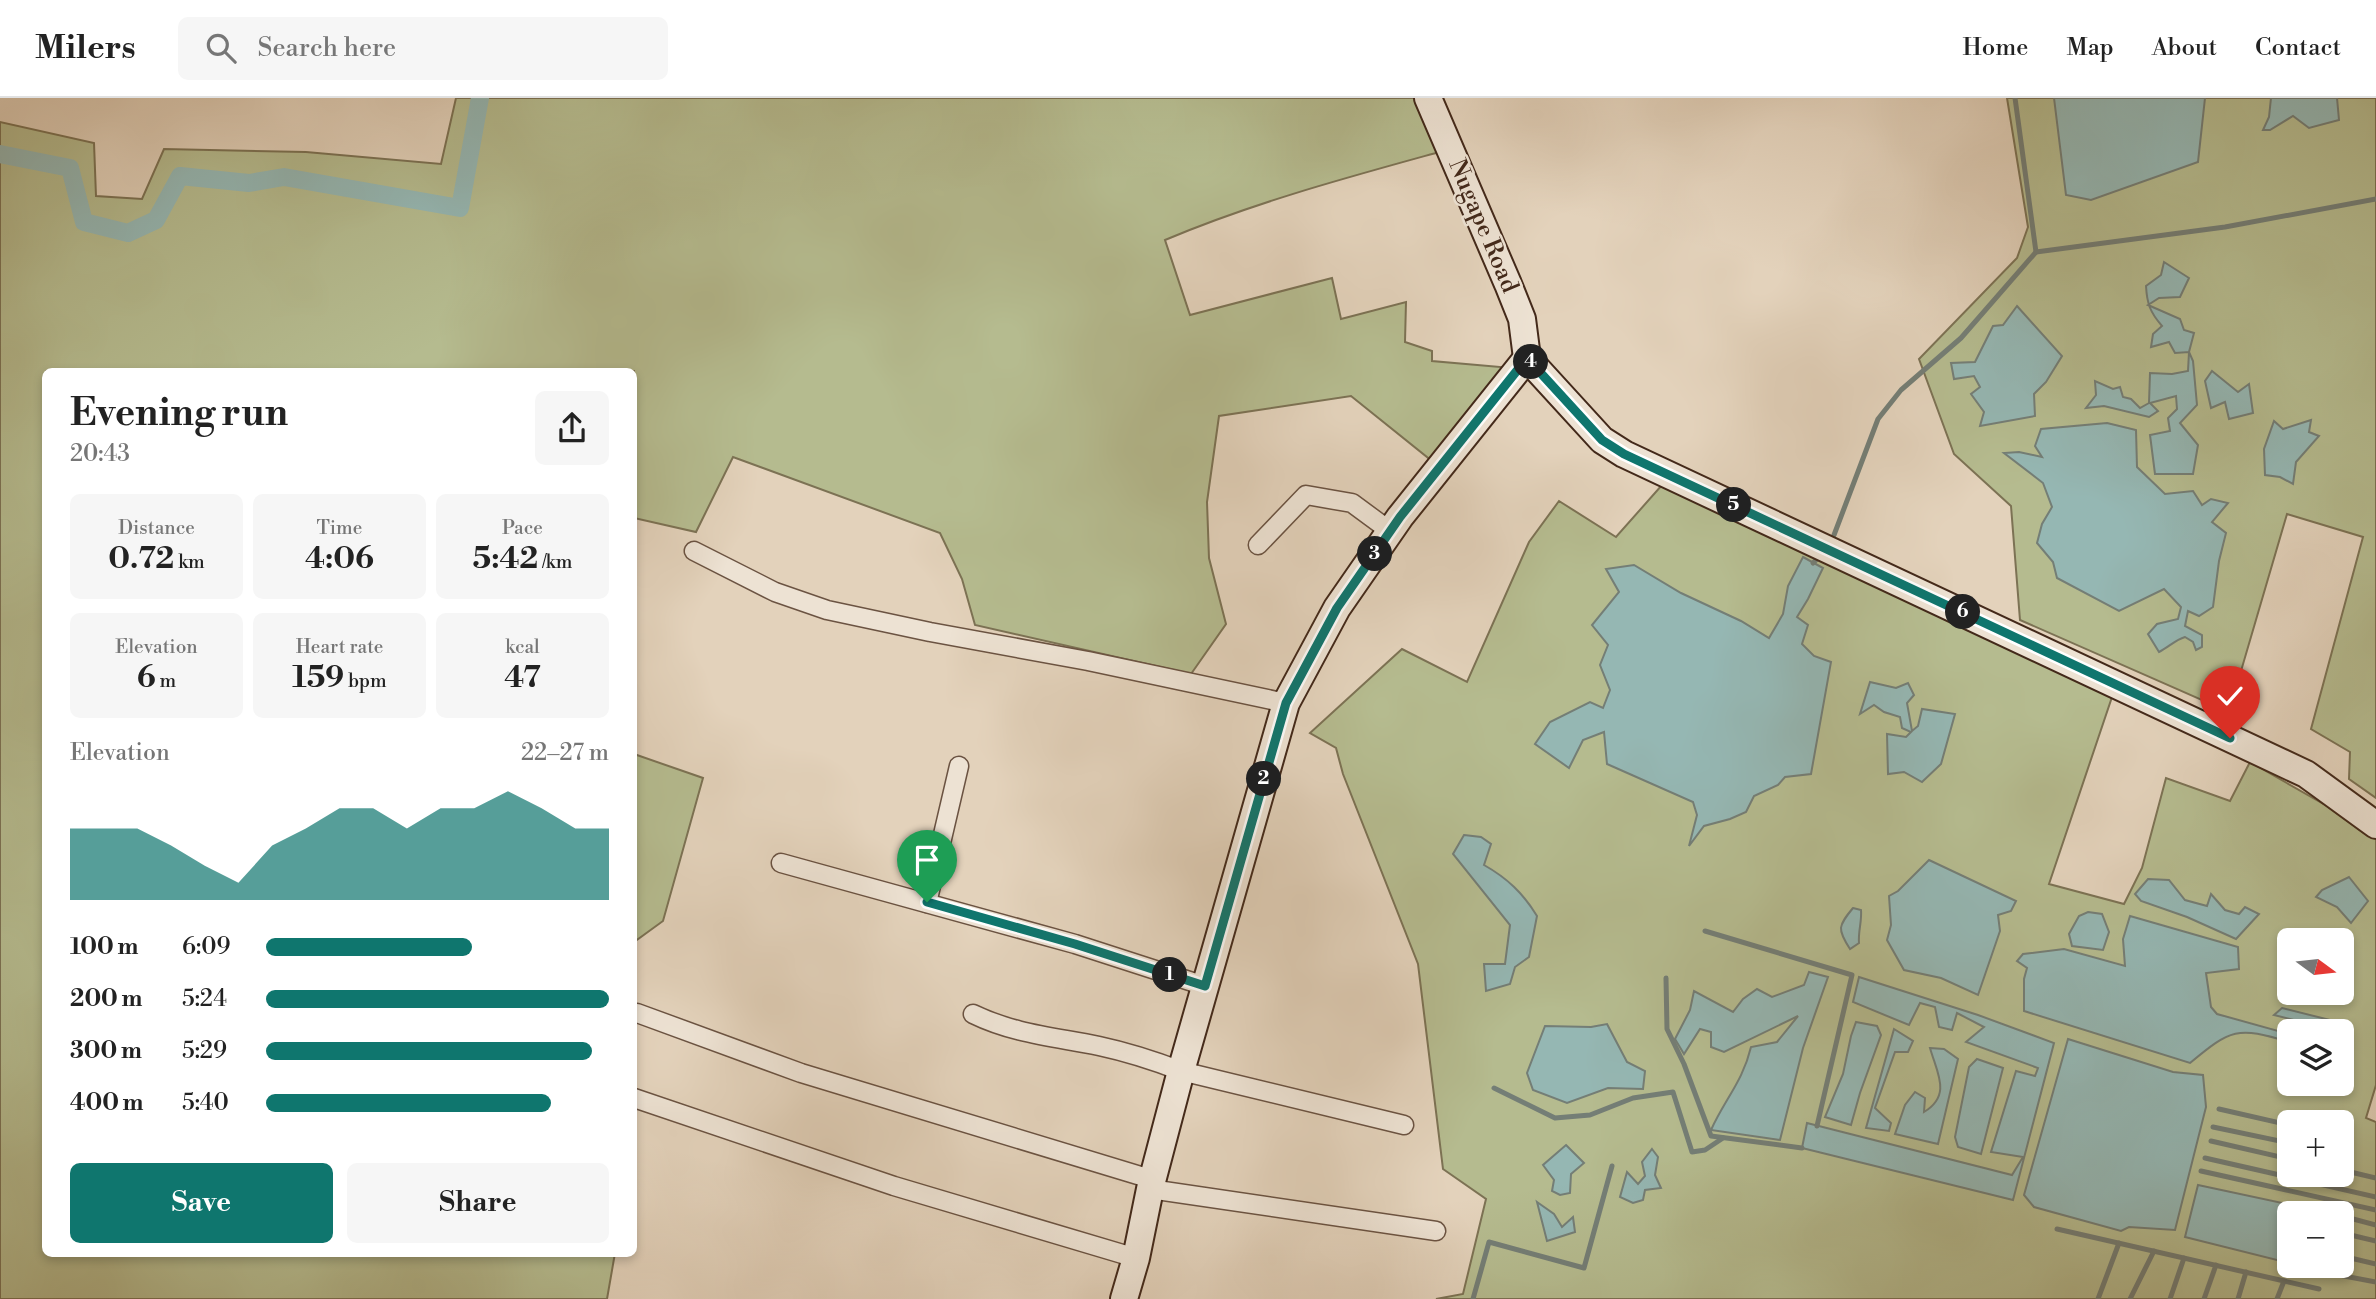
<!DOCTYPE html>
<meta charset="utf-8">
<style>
body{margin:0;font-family:"Libre Bodoni",serif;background:#f6f6f6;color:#222;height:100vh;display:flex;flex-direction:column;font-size:26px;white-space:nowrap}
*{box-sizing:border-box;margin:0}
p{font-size:23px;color:#767676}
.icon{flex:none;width:38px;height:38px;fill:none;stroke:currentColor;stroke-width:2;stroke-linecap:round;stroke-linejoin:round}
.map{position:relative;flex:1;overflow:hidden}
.sheet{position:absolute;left:42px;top:270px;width:595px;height:889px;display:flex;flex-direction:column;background:#fff;border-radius:10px;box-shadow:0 4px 10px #0003}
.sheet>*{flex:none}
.needle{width:46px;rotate:105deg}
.buttons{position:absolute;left:2277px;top:830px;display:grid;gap:14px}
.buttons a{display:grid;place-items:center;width:77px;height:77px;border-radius:10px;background:#fff;box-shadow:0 4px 10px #0003;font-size:35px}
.pin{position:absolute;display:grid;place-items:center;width:60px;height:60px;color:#fff;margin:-72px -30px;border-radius:50% 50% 50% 0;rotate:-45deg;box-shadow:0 0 7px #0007}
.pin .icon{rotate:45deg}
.km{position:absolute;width:35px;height:35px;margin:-18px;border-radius:50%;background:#222;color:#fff;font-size:19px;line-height:35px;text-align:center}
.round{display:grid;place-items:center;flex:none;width:74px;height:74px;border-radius:10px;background:#f6f6f6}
.head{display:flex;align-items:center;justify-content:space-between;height:119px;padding:0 28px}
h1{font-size:38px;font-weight:700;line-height:52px}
.stats{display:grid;grid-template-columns:repeat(3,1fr);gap:10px;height:119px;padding:7px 28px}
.stats div{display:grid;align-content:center;border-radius:10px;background:#f6f6f6;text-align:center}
.stats b{font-size:30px;font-weight:700}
.stats small{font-size:19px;font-weight:400}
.stats p{font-size:19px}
.chart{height:196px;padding:14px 28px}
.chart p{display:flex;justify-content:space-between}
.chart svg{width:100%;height:126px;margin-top:7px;fill:#0f766e;opacity:.7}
.button{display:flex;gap:14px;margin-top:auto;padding:14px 28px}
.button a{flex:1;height:80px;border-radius:10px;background:#0f766e;color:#fff;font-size:28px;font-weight:700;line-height:80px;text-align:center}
.button a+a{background:#f6f6f6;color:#222}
ul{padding:0 28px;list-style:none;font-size:23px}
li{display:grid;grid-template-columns:112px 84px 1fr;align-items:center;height:52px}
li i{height:18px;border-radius:9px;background:#0f766e}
header{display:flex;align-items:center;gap:42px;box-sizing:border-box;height:98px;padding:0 35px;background:#fff;border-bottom:2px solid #e0e0e0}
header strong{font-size:33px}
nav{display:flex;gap:38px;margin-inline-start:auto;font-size:24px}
.search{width:490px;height:63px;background:#f6f6f6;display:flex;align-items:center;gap:18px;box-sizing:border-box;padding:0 24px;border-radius:10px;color:#767676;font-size:26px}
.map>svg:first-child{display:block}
.green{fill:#b5bb8f;stroke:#7c7254;stroke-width:2;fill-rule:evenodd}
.water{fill:#95b7b3;stroke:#747e76;stroke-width:2}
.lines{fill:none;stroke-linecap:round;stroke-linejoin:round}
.stream{stroke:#747e76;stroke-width:5}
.canal{stroke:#95b7b3;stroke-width:18}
.street-casing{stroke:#6b5342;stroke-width:21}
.secondary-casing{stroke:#43291a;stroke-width:30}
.street{stroke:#ede2d3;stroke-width:18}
.secondary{stroke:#ede2d3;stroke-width:26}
.route-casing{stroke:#fff;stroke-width:14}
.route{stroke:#0f766e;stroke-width:9}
.labels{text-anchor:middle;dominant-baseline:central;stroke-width:5;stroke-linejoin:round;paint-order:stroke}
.street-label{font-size:24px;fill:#43291a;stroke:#ede2d3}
</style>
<header>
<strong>Milers</strong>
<div class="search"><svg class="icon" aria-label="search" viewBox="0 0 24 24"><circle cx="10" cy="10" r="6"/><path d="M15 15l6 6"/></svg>Search here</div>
<nav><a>Home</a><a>Map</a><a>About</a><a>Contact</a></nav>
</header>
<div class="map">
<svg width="2376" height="1201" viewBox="0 0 2376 1201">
<rect width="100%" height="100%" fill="#e3d2bb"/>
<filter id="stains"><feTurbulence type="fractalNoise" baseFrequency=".00286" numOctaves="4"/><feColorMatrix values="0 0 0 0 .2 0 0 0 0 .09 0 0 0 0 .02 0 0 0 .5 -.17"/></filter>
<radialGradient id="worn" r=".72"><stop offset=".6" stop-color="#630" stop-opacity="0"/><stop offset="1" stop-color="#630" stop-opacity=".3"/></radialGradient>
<g class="green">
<path d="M456 0H1416L1443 53C1349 79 1255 104 1165 142L1190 217 1332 180 1341 221 1406 204 1405 244 1432 253V263L1512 270 1432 363 1351 298 1219 318 1207 404 1209 460 1226 526 1191 576 975 527 962 481 940 435 733 359 696 434 634 420V273H46V1155H615L607 1201H0V24L94 45 96 98 142 101 164 51 306 54 441 66Z"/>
<path d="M2007 0H2376V700L2349 681 2350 654 2311 631 2363 439 2287 416 2229 614 2020 522 2011 408 1954 356 1919 261 2017 160 2028 129Z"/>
<path d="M1662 387 2112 599 2049 786 2124 806 2142 770 2166 680 2230 703 2250 664 2327 708 2364 735 2376 740V987L2366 1020 2376 1024V1201H1436L1463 1196 1486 1101 1443 1071 1418 866 1343 676 1336 650 1310 635 1402 551 1467 584 1529 444 1559 403 1616 439ZM2289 842H2342V894H2289ZM2289 933H2342V985H2289ZM2289 1024H2342V1076H2289ZM2289 1115H2342V1167H2289Z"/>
<path d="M634 656 703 680 663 823 634 844Z"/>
</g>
<g class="water">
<path d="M2054 0H2205L2198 64 2091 102 2066 97Z"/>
<path d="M2271 0H2337L2339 22 2309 30 2293 18 2270 32H2263L2269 19Z"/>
<path d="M2164 164 2189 180 2180 199 2159 200 2148 207 2180 221 2184 232 2194 235 2189 254 2193 263 2197 307 2180 325 2198 347 2193 376H2155L2150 337 2170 333 2168 320 2177 311 2176 298 2150 305 2158 313 2149 319 2104 308 2086 310 2096 297 2095 283 2113 291 2120 289 2123 299 2131 301 2140 310 2149 305 2150 275 2172 276 2188 273 2189 254 2175 255 2169 244 2151 249 2153 236 2162 228C2150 214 2147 206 2146 188L2161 177Z"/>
<path d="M2017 208 2062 258 2046 284 2034 296 2035 318 1980 328 1984 314 1971 296 1980 289 1974 278 1954 281 1951 265 1975 264 1993 228 2003 227Z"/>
<path d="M2212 273 2238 294 2249 286 2253 315 2229 321 2225 304 2211 310 2205 283Z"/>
<path d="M2311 322 2309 334 2319 338 2296 364 2293 386 2280 379 2265 377 2264 351 2274 323 2283 331Z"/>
<path d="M2107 325 2136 332 2137 369 2165 396 2193 393 2202 407 2211 401 2228 405 2212 424 2226 435 2219 463 2213 509 2199 518 2188 513 2185 528 2202 537V549L2196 552 2193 544 2185 539C2175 542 2169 549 2159 554L2148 536 2157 526 2178 521 2181 509 2164 491 2119 513 2057 480 2053 464 2037 445 2042 426 2052 409 2043 385 2004 355 2019 354 2042 359 2035 348 2041 331Z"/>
<path d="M1803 459 1823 470 1808 501 1797 519 1808 527 1802 546 1814 558 1831 564 1811 676 1785 679 1778 687 1754 698 1746 714 1730 721 1704 728 1689 748 1697 717 1693 704 1607 666 1604 634 1583 642 1569 670 1535 646 1550 624 1590 604 1603 610 1610 592 1600 567 1608 547 1592 527 1619 494 1606 471 1634 467 1681 495 1741 523 1769 540 1783 516 1788 488Z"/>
<path d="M1870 584 1896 590 1908 585 1914 597 1907 605 1912 633 1918 628 1922 611 1955 616 1941 666 1922 684 1904 674 1888 676 1887 636 1906 639 1911 634 1902 630 1900 619 1884 614 1874 607 1860 616Z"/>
<path d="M1464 737 1481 739 1491 746 1484 767C1507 780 1523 795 1537 818L1529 859 1515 869 1510 886 1486 893 1484 866H1505L1510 827 1453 756Z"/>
<path d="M1929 762 2016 803 2011 813 1998 817 2000 833 1978 897 1941 880 1904 872 1887 842 1891 827 1889 798 1898 793Z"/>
<path d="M2349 779 2368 803 2351 825 2337 809 2316 799 2322 792Z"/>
<path d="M2148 781 2169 782 2185 802 2207 808 2211 796 2225 812 2239 816 2245 809 2259 816 2236 841 2187 819 2141 803 2135 796Z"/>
<path d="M1853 810 1861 812C1862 824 1858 833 1859 845L1850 851C1837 831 1838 828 1853 810Z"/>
<path d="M2088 814 2102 816 2109 834 2103 852 2072 848 2069 836 2079 818Z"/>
<path d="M2130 818 2238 849 2239 871 2206 875 2211 909 2217 916 2289 936V944C2237 928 2231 931 2190 965L2024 913V881L2027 870 2017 863 2023 856 2064 851 2125 868 2123 841Z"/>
<path d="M1809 874 1828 879 1803 950 1780 1042 1711 1032C1725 1001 1743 983 1751 949L1777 944 1798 918 1724 954 1711 949V934L1700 931 1684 956 1675 941 1690 912 1694 893 1733 914 1743 901 1757 891 1772 899 1804 887Z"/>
<path d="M1859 879 1978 917 2054 945 2013 1102 1802 1050 1807 1025 2012 1077 2023 1059 1991 1054 2016 973 2035 978 2038 970 1966 944 1984 929 1957 915 1952 932 1939 929 1935 909 1920 905 1909 927 1853 904Z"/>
<path d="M2282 910 2334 923 2333 932 2274 917Z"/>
<path d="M1856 924 1877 928 1881 937 1860 995 1851 1027 1825 1019 1843 976 1851 938Z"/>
<path d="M1607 926 1627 964 1645 973 1643 991 1608 990 1567 1005 1533 992 1527 975 1545 928 1591 929Z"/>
<path d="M1894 931 1913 943 1908 954H1895L1875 1010 1891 1025 1889 1033 1866 1030Z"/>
<path d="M2068 941 2173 974 2203 977 2206 1009 2175 1132 2129 1129 2121 1133 2034 1109 2024 1097Z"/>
<path d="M1930 950 1944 951 1958 961 1938 1046 1895 1036 1905 1007 1915 994 1925 1000 1924 1014C1952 997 1937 975 1930 950Z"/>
<path d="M1977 961 2003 970 1981 1056 1958 1049 1955 1039 1969 969Z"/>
<path d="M1566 1047 1584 1065 1571 1076 1570 1095 1560 1097 1552 1093 1554 1082 1543 1067Z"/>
<path d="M1652 1051 1658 1059 1655 1077 1661 1090 1645 1092 1643 1102 1633 1105 1620 1099 1627 1074 1638 1086 1645 1078 1642 1064Z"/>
<path d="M2198 1087 2329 1115H2289V1165L2185 1139Z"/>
<path d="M1537 1104 1554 1116 1562 1129 1573 1119 1575 1134 1547 1143Z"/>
</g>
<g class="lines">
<g class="stream">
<path d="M2015 0 2036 154 2225 129 2376 101"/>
<path d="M1834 437 1878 321 1901 292 1961 240 2036 154"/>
<path d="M1813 465 1816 462"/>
<path d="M1705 833 1852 877 1817 1028"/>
<path d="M1666 880 1667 931 1684 966 1711 1038 1802 1050"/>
<path d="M1494 990 1555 1020 1590 1017 1633 1000 1673 994 1692 1054 1705 1052 1723 1040"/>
<path d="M2219 1011 2289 1027"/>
<path d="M2213 1029 2289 1045"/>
<path d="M2342 1040 2345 1041"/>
<path d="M2211 1043 2289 1061"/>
<path d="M2205 1060 2376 1099"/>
<path d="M2342 1072 2376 1080"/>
<path d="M2201 1073 2376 1112"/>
<path d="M2342 1118 2376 1127"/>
<path d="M2057 1131 2319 1191"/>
<path d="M2342 1135 2376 1143"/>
<path d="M2342 1158 2376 1166"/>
<path d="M2323 1174 2376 1184"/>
<path d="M1473 1201 1489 1144 1584 1170 1612 1068"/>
<path d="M2098 1201 2119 1145"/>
<path d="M2130 1201 2154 1153"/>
<path d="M2170 1201 2184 1160"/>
<path d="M2204 1201 2216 1167"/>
<path d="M2238 1201 2246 1174"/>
<path d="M2277 1201 2284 1183"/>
</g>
<path class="canal" d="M0 56 70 70 84 124 128 135 156 122 180 78 249 85 284 79 460 110 480 0"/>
<defs>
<g id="street">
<path d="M1258 447 1306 397 1352 405 1390 433"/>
<path d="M694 453 775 494 827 512 930 534 1088 563 1286 605"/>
<path d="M781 765 1075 846 1205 888"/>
<path d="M927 805 959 668"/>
<path d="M637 915 801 975 1154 1082"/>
<path d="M973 916C1014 936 1055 939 1099 948 1127 954 1155 963 1181 973L1404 1027"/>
<path d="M634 1000 894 1088 1136 1160"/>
<path d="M1150 1091 1436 1133"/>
</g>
<g id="secondary">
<path d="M1428 0 1508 186 1522 221 1527 260"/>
<path d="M1527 260 1602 342 1624 356 2306 676 2376 727"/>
<path d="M1124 1201 1136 1160 1150 1091 1181 973 1286 605 1337 510 1400 419 1527 260"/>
</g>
</defs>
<use href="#street" class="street-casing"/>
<use href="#secondary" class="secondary-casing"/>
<use href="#street" class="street"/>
<use href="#secondary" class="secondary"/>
</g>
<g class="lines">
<defs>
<path id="route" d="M927 804 1075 846 1205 888 1286 605 1337 510 1400 419 1527 260 1602 342 1624 356 2230 640"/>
</defs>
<use href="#route" class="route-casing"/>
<use href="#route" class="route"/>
</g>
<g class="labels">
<g class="street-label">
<text transform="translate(1483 128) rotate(67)">Nugape Road</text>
</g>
</g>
<rect width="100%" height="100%" filter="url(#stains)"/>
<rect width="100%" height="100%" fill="url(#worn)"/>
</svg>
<div class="buttons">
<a><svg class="needle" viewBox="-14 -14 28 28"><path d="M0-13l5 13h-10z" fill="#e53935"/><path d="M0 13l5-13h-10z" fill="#767676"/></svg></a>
<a><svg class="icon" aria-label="layers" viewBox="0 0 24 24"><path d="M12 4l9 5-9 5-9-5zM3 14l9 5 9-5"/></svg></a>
<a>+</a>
<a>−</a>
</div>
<div class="pin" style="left:927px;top:804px;background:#1e9e55"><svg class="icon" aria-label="arrive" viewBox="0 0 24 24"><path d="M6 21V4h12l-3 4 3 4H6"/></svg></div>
<div class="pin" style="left:2230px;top:640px;background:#d93025"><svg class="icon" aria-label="check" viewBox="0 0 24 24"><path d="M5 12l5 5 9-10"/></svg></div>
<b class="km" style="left:1170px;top:877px">1</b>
<b class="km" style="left:1264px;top:681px">2</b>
<b class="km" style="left:1375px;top:456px">3</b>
<b class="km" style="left:1531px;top:264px">4</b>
<b class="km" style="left:1734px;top:407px">5</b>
<b class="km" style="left:1963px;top:514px">6</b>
<section class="sheet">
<div class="head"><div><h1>Evening run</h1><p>20:43</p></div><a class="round"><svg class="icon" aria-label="share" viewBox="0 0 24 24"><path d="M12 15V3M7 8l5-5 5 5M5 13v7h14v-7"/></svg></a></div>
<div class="stats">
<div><p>Distance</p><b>0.72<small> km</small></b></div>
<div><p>Time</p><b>4:06</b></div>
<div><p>Pace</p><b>5:42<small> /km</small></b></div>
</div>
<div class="stats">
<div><p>Elevation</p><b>6<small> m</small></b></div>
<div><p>Heart rate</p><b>159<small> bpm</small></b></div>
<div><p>kcal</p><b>47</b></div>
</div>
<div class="chart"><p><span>Elevation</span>22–27 m</p>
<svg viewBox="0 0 160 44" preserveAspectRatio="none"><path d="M0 44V19L10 19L20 19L30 25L40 32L50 38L60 25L70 19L80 12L90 12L100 19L110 12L120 12L130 6L140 12L150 19L160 19V44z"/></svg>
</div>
<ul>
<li><b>100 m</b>6:09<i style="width:60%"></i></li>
<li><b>200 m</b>5:24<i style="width:100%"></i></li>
<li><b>300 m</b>5:29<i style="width:95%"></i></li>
<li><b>400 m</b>5:40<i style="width:83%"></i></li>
</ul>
<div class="button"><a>Save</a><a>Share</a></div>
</section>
</div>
